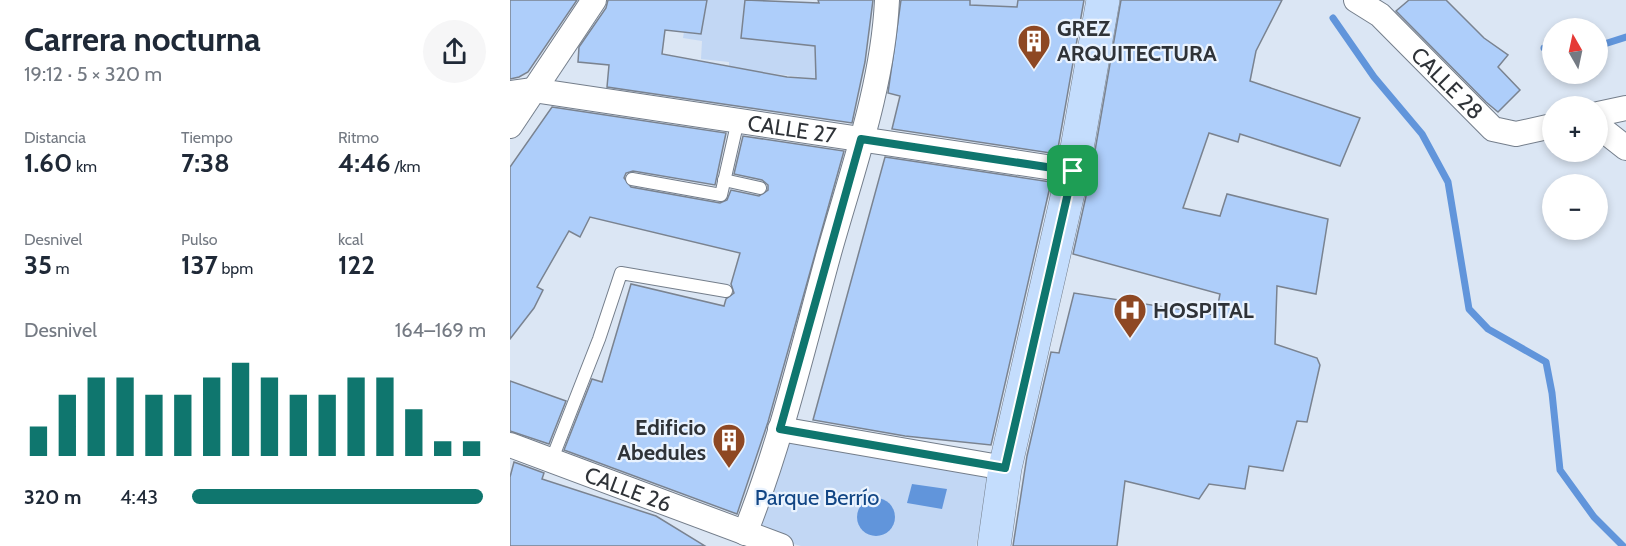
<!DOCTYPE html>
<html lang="es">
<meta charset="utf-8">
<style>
body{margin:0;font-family:Cabin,sans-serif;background:#f6f6f7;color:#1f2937;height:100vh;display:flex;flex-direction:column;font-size:22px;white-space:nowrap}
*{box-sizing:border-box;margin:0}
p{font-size:20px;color:#747a83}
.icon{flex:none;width:33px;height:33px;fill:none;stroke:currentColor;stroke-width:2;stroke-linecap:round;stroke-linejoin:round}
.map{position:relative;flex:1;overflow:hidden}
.sheet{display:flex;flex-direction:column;background:#fff;width:510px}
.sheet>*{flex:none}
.needle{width:39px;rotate:351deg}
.tools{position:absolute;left:1032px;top:18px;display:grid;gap:12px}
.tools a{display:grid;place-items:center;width:66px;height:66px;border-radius:50%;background:#fff;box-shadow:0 3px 9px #0003;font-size:30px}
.pin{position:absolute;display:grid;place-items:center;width:51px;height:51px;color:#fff;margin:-26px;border-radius:12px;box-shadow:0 3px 9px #0006}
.round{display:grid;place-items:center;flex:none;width:63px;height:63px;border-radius:32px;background:#f6f6f7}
.overview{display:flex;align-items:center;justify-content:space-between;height:102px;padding:0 24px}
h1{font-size:33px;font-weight:800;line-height:45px}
.figures{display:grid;grid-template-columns:repeat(3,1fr);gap:9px;height:102px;padding:6px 24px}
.figures div{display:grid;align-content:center}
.figures b{font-size:26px;font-weight:800}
.figures small{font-size:16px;font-weight:400}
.figures p{font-size:16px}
.chart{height:168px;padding:12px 24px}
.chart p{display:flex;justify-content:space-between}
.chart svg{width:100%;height:108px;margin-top:6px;stroke:#0f766e;stroke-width:6}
ul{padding:0 24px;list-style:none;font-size:20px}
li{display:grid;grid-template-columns:96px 72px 1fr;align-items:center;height:45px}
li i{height:15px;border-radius:8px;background:#0f766e}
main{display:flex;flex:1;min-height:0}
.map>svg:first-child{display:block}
.green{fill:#c2d7f4}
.water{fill:#6195db}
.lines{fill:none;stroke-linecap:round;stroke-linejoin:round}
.stream{stroke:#6195db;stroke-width:7}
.building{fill:#aecefa;stroke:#7a8390;stroke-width:1.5}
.service-casing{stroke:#747e8b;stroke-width:14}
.minor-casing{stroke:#747e8b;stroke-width:26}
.secondary-casing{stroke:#747e8b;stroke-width:34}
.service{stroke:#fff;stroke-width:12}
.minor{stroke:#fff;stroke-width:24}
.secondary{stroke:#c4ddfd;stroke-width:33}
.route-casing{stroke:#fff;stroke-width:12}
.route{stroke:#0f766e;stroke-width:8}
.labels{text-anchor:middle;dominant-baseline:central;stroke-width:4.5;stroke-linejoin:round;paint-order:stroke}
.poi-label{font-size:22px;font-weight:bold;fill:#2f3338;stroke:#eaf3fe;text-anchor:start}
.street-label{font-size:22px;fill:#2f3338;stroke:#eaf3fe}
.park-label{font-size:22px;fill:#124685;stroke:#eaf3fe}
</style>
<main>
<section class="sheet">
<div class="overview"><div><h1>Carrera nocturna</h1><p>19:12 · 5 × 320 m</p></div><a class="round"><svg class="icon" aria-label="share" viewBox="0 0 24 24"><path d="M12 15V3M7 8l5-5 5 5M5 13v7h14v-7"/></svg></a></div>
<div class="figures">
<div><p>Distancia</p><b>1.60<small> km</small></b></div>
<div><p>Tiempo</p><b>7:38</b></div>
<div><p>Ritmo</p><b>4:46<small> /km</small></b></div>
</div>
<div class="figures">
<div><p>Desnivel</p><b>35<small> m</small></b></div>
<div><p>Pulso</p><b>137<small> bpm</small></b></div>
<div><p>kcal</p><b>122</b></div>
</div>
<div class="chart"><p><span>Desnivel</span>164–169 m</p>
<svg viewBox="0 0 160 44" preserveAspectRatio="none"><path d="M5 44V32M15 44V19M25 44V12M35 44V12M45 44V19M55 44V19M65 44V12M75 44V6M85 44V12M95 44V19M105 44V19M115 44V12M125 44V12M135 44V25M145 44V38M155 44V38"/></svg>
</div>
<ul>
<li><b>320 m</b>4:43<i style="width:99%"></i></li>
</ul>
</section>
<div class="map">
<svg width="1116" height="546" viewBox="0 0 1116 546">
<rect width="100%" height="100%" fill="#dbe6f4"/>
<g class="green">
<path d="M197 0H235L232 38 305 46 306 79 219 68V62L191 59 192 41 173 38 177 13 195 14Z"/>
<path d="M459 0H508L507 7 460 5Z"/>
<path d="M273 442 480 476 466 546H291L240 532Z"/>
</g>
<g class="water">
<path d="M402 484 437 489 432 509 397 503Z"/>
<circle cx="366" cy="517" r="19"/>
</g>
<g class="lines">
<g class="stream">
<path d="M823 18 864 77 912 134 938 182 959 309 978 329 1036 362 1042 393 1050 470 1084 517 1113 546"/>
<path d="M1088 46 1116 37"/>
<path d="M1034 48 1042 49"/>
</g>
</g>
<g class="building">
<path d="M0 0H67L18 72 9 77 0 79Z"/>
<path d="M98 0H197L191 34 155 30 152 54 277 77 306 79 305 46 231 38 235 0 309 3 308 0H363L355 62 342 123 97 87 99 65 68 62 69 47 96 8Z"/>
<path d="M391 0H460V5L507 7 508 0H574L547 154 382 129 390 96 378 93Z"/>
<path d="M611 0H772L746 51 740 81 850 118 830 166 730 134 728 142 699 133 673 208 710 216 717 194 818 219 806 294 767 286 765 344 807 358 810 365 797 422 787 421 773 471 739 466 735 489 699 484 689 499 615 481 607 546H503L517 456 541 352 549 353 564 293 706 315 710 294 563 254 581 174Z"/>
<path d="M899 0H936L974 38 998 55 988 67 1010 90 988 112 976 102 886 11Z"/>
<path d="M42 107 216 133 205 185 123 171 116 173 114 178 121 187 210 203 217 200 221 190 249 196 258 190V185L252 180 224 174 233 136 334 151 258 422 227 514 54 450 82 379 92 382 121 284 214 306 216 299 224 293 221 284 230 253 80 217 70 237 59 231 27 287 33 290 24 308 0 339V167Z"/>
<path d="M375 157 541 182 481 445 395 436 303 420Z"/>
<path d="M0 381 56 401 39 444 0 431Z"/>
<path d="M4 462 34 473 32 479 146 516 195 546H0V477Z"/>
</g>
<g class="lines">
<defs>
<g id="service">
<path d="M122 179 211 195 228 120"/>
<path d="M214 180 250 188"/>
<path d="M42 459 89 339 111 273 216 291"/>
</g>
<g id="minor">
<path id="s1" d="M846 0 870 15 983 129 1006 134 1042 126"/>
<path id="s2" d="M0 93 23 90 563 171"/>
<path d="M1088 114 1116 108"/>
<path d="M0 126 84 0"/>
<path d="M1088 126 1116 148"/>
<path d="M270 429 495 468"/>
<path id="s3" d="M0 445 271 546"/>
<path d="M235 533C271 443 293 347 319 253 342 171 373 86 377 0"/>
</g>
<path id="secondary" d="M484 546 495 468 563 171 593 0"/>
</defs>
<use href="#service" class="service-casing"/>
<use href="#minor" class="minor-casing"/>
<use href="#secondary" class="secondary-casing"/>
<use href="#service" class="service"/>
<use href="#minor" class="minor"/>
<use href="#secondary" class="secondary"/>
</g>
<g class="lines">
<defs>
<path id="route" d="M351 139 563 171 495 468 270 429Z"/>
</defs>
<use href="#route" class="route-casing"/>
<use href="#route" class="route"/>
</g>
<defs>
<symbol id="building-pin" viewBox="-11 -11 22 30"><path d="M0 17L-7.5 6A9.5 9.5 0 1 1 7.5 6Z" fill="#8e4823" stroke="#eaf3fe"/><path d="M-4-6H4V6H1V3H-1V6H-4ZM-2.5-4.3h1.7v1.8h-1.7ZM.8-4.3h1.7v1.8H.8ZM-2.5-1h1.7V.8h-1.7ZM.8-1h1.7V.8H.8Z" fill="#fff"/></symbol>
<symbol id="hospital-pin" viewBox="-11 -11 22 30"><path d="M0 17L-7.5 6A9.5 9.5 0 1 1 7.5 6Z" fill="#8e4823" stroke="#eaf3fe"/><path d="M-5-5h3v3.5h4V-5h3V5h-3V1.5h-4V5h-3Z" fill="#fff"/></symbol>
</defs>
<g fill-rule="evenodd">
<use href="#building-pin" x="505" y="22" width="38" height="52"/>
<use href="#hospital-pin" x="601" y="291" width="38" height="52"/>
<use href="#building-pin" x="200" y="421" width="38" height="52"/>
</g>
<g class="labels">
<g class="poi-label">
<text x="547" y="28">GREZ<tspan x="547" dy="25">ARQUITECTURA</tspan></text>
<text x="643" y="310">HOSPITAL</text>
<text x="196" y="427" text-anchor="end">Edificio<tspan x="196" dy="25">Abedules</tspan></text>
</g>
<g class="street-label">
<text stroke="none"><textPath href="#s1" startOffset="124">CALLE 28</textPath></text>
<text stroke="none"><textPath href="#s2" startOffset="285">CALLE 27</textPath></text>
<text stroke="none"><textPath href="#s3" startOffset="126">CALLE 26</textPath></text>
</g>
<g class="park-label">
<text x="307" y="497">Parque Berrío</text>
</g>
</g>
</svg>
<div class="tools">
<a><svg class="needle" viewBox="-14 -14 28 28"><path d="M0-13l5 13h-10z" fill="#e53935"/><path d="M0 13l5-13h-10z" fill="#747a83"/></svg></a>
<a>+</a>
<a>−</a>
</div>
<div class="pin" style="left:563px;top:171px;background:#1e9e55"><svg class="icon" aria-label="arrive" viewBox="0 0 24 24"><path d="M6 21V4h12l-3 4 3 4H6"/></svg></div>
</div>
</main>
